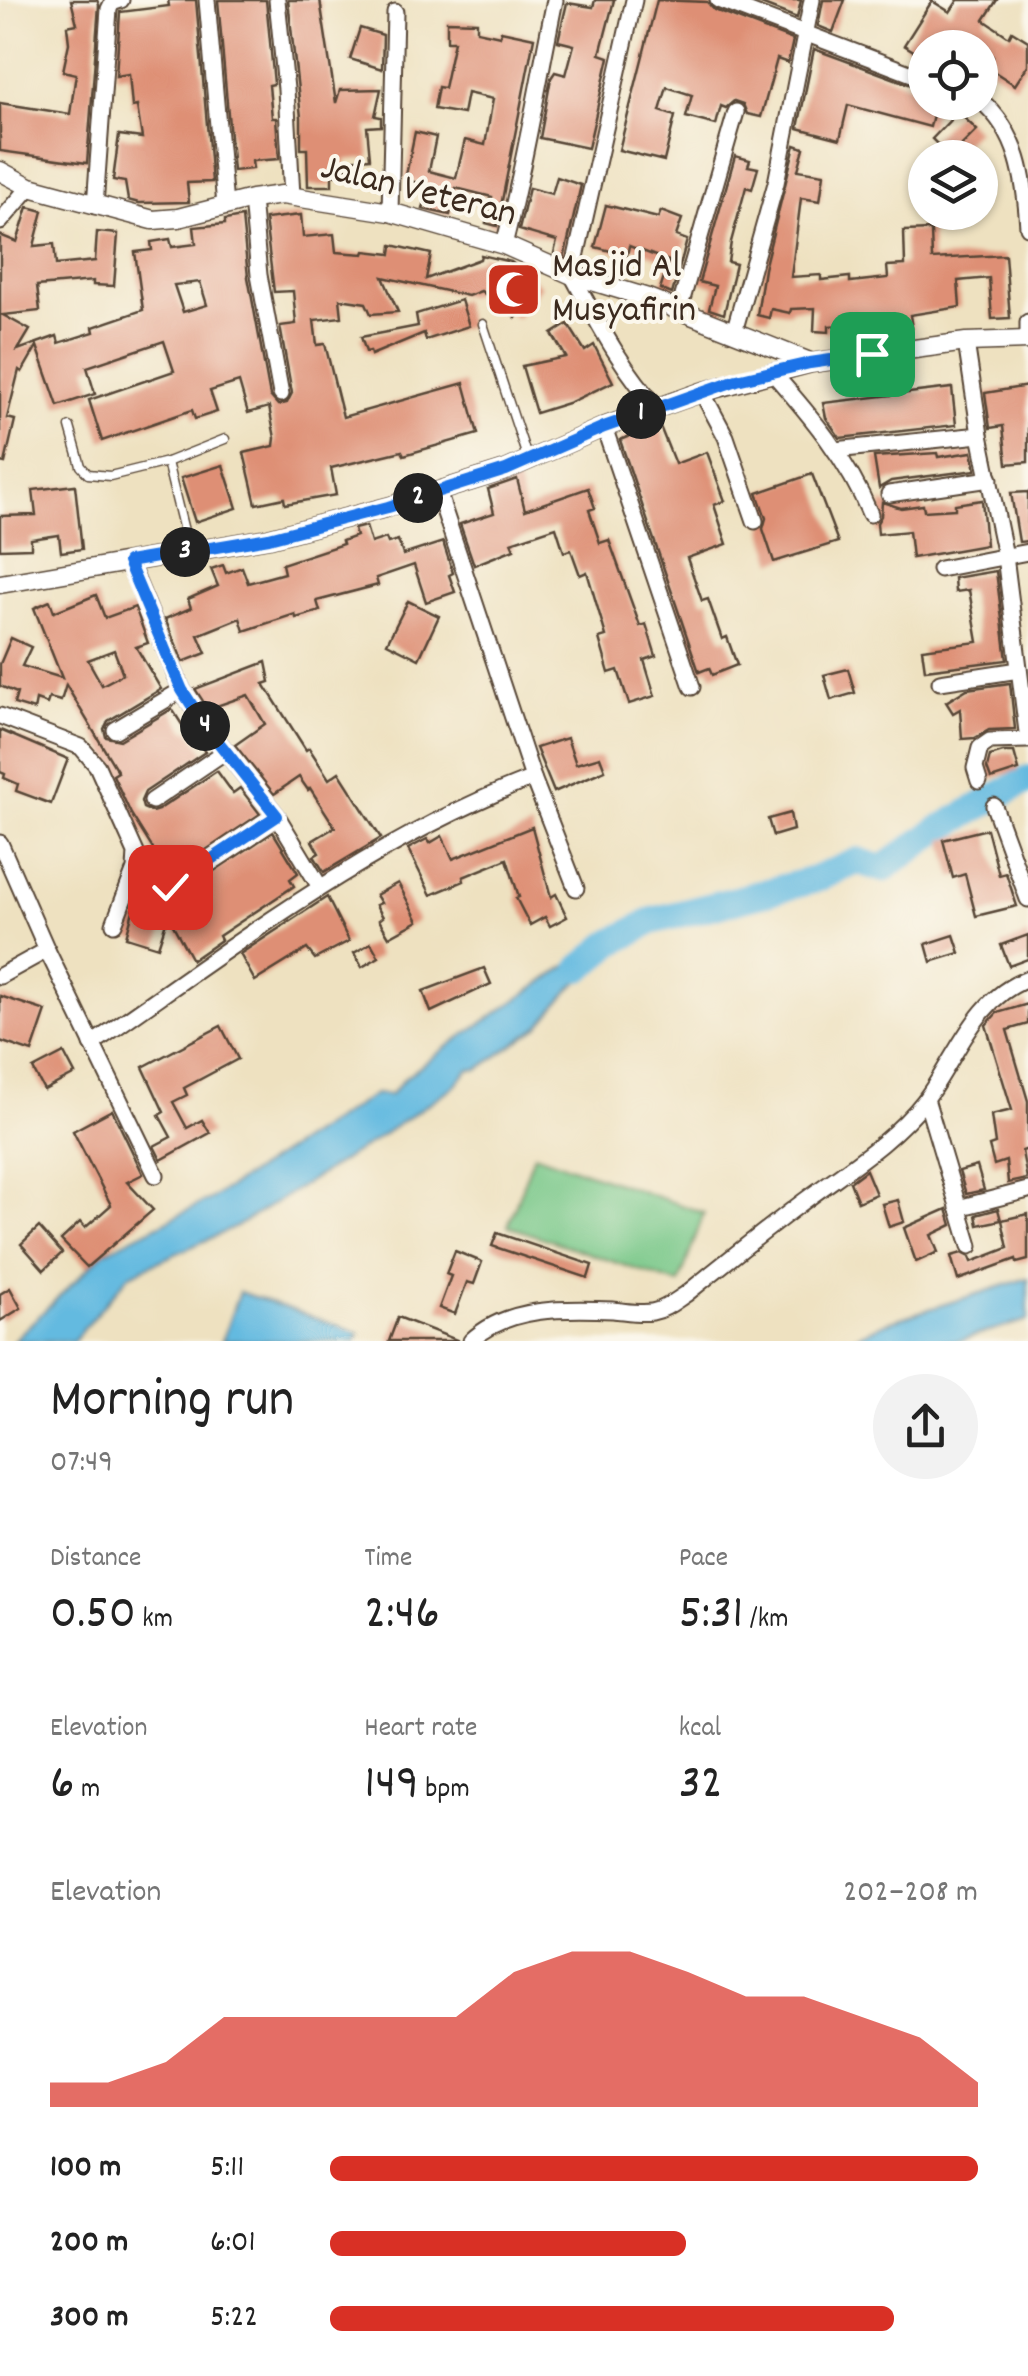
<!DOCTYPE html>
<meta charset="utf-8">
<style>
body{margin:0;font-family:Dekko,sans-serif;background:#f2f2f2;color:#222;height:100vh;display:flex;flex-direction:column;font-size:38px;white-space:nowrap}
*{box-sizing:border-box;margin:0}
p{font-size:32px;color:#767676}
.icon{flex:none;width:55px;height:55px;fill:none;stroke:currentColor;stroke-width:2;stroke-linecap:round;stroke-linejoin:round}
.map{position:relative;height:1341px;overflow:hidden}
.details{display:flex;flex-direction:column;background:#fff;flex:1}
.details>*{flex:none}
.fabs{position:absolute;left:908px;top:30px;display:grid;gap:20px}
.fabs a{display:grid;place-items:center;width:90px;height:90px;border-radius:50%;background:#fff;box-shadow:0 2px 8px #0004;font-size:50px}
.pin{position:absolute;display:grid;place-items:center;width:85px;height:85px;color:#fff;margin:-42px;border-radius:20px;box-shadow:0 5px 15px #0006}
.km{position:absolute;width:50px;height:50px;margin:-25px;border-radius:50%;background:#222;color:#fff;font-size:28px;line-height:50px;text-align:center}
.round{display:grid;place-items:center;flex:none;width:105px;height:105px;border-radius:52px;background:#f2f2f2}
.overview{display:flex;align-items:center;justify-content:space-between;height:170px;padding:0 50px}
h1{font-size:55px;font-weight:600;line-height:75px}
.metrics{display:grid;grid-template-columns:repeat(3,1fr);gap:15px;height:170px;padding:10px 50px}
.metrics div{display:grid;align-content:center}
.metrics b{font-size:50px;font-weight:600}
.metrics small{font-size:28px;font-weight:400}
.metrics p{font-size:28px}
.chart{height:280px;padding:20px 50px}
.chart p{display:flex;justify-content:space-between}
.chart svg{width:100%;height:180px;margin-top:10px;fill:#d93025;opacity:.7}
ul{padding:0 50px;list-style:none;font-size:32px}
li{display:grid;grid-template-columns:160px 120px 1fr;align-items:center;height:75px}
li i{height:25px;border-radius:12px;background:#d93025}
.map>svg:first-child{display:block}
.green{fill:#78c788;stroke:#5a7853;stroke-width:2.5}
.water{fill:#63bae0;stroke:#4f727f;stroke-width:2.5}
.lines{fill:none;stroke-linecap:round;stroke-linejoin:round}
.river{stroke:#63bae0;stroke-width:28}
.building{fill:#de8f75;fill-rule:evenodd}
.service-casing{stroke:#564536;stroke-width:11}
.minor-casing{stroke:#564536;stroke-width:19}
.tertiary-casing{stroke:#564536;stroke-width:21}
.service{stroke:#fff;stroke-width:8}
.minor{stroke:#fff;stroke-width:15}
.tertiary{stroke:#fff;stroke-width:18}
.route-casing{stroke:#fff;stroke-width:20}
.route{stroke:#1a73e8;stroke-width:12}
.labels{text-anchor:middle;dominant-baseline:central;stroke-width:8;stroke-linejoin:round;paint-order:stroke}
.street-label{font-size:38px;fill:#3b2a1e;stroke:#fbf7ec}
.poi-label{font-size:38px;fill:#3b2a1e;stroke:#fbf7ec;text-anchor:start}
</style>
<div class="map">
<svg width="1028" height="1341" viewBox="0 0 1028 1341">
<rect width="100%" height="100%" fill="#fbf7ec"/>
<filter id="ink" filterUnits="userSpaceOnUse"><feTurbulence type="fractalNoise" baseFrequency=".01" numOctaves="2"/><feDisplacementMap in="SourceGraphic" scale="20" xChannelSelector="R" yChannelSelector="G"/><feConvolveMatrix kernelMatrix="1 2 1 2 8 2 1 2 1" color-interpolation-filters="sRGB"/></filter>
<filter id="wash" filterUnits="userSpaceOnUse"><feTurbulence type="fractalNoise" baseFrequency=".0048" numOctaves="4" result="noise"/><feDisplacementMap in="SourceGraphic" scale="40" xChannelSelector="R" yChannelSelector="G"/><feGaussianBlur stdDeviation="2.25" result="paint"/><feColorMatrix in="noise" values="0 0 0 0 0 0 0 0 0 0 0 0 0 0 0 0 0 1.4 0 .05"/><feComposite in="paint" operator="in"/></filter>
<g filter="url(#wash)">
<rect width="100%" height="100%" fill="#eee1c0"/>
<path class="green" d="M534 1154 704 1213 679 1284 508 1226Z"/>
<g class="water">
<path d="M601 943 610 944 609 959 573 986 539 1026 479 1069 468 1070 454 1086 372 1142 236 1227 130 1274 73 1341H13L105 1252 214 1197 375 1094 390 1095 405 1078 448 1046Z"/>
<path d="M1028 1278V1320L957 1341H847L885 1323Z"/>
<path d="M239 1292 359 1333 356 1341H222Z"/>
</g>
<g class="lines">
<path class="river" d="M581 968 610 944 652 921 814 880 858 861 883 869 938 830 1028 779"/>
</g>
<g id="blocks">
<g class="building">
<path d="M71 0H97L99 5 87 163 0 151V103L70 114 76 74 63 71 69 43 67 26 77 24Z"/>
<path d="M168 0H196L212 182 187 183 189 202 139 203 128 200 125 182 113 180 119 135 142 138 137 106 132 107 129 74 116 76 120 12 169 6Z"/>
<path d="M218 0H266L274 84 269 85 272 118H276L279 159 252 161 253 169 233 171Z"/>
<path d="M288 0H320L336 103 340 90 381 89 375 116 381 117V126L367 127 370 158 346 160V174L332 175V186H308L307 149H301V117Z"/>
<path d="M595 0H614L600 54 609 57 588 148 540 138 551 78 555 72 566 75 574 45 558 41 567 3 593 7Z"/>
<path d="M657 0 707 2 714 10 793 40 788 63 777 59 761 117 747 114 743 104 734 101 726 108 721 106 716 125 686 117 692 95 667 87 660 111 675 116 664 161 619 150Z"/>
<path d="M753 0H801L797 18 753 1Z"/>
<path d="M823 0H845L833 32 818 26Z"/>
<path d="M958 0H997L984 20 1009 37 1012 31 1028 41V65L1015 85 990 69 993 57 986 48H925V58L904 45 932 1 950 12Z"/>
<path d="M447 21 477 22V31L500 36 501 31 534 38 497 226 486 223 492 197 456 188 450 215 423 209 429 185 405 180 415 132 436 137 429 171 456 178 465 140 485 145 493 99 467 93 463 114 434 109 438 87 444 88 454 41H447Z"/>
<path d="M360 28 383 35 382 69 350 59Z"/>
<path d="M814 49 925 90V102H936L930 127 848 105 840 139 798 128Z"/>
<path d="M958 112 977 130 950 157 932 139Z"/>
<path d="M795 145 804 148 798 170 824 174 820 201 801 198 791 277 821 275V280L850 277V282L888 278 887 266 905 265 904 231 931 230 932 259 1005 255 1010 318 992 319 989 278 958 281 960 307 910 315 912 328 899 329 898 322 829 326V332L814 331 815 308 791 309 790 313 771 309 769 318 757 315 764 269Z"/>
<path d="M735 156 750 160 748 166 758 168 752 189 746 187 731 242 728 262 736 264 724 314 709 309 715 286 699 282Z"/>
<path d="M557 177 581 185 564 258 554 253 557 241 519 230 529 188 552 194Z"/>
<path d="M606 205 658 218 661 211 682 219 676 236 687 240 672 294 660 289 669 261 629 246 627 255 595 247Z"/>
<path d="M28 207 43 211 34 246 54 244 56 265 95 261 97 232 118 234 114 286 93 285V281L37 286 40 311 3 315 30 330 18 350 57 336 59 343 94 332 93 327 143 310 135 252 152 250 151 242 170 239 172 247 196 244 194 227 225 224V220L242 217 248 277 270 396 278 405 287 403 292 393 280 326 296 324 293 291 274 292 265 219 301 215 303 237 334 234 336 252 364 254 365 251 391 254 392 245 431 254 426 279 480 259 481 255 511 262 541 285 516 318 481 291 468 296 383 277 398 312 371 314 366 303 340 299 342 317 314 320 317 345 325 344 343 417 464 383 478 434 404 455 402 451 331 468 336 495 285 504 284 498 256 504 244 453 274 446 275 438 269 407 248 413 239 382 210 391 217 412 195 419 192 410 102 441 89 400 174 371 164 341 87 367 95 394 58 406 37 346 22 372 19 370 7 418 15 420 5 463 0 462V235L17 242ZM200 282 207 305 183 312 174 285Z"/>
<path d="M461 300 469 326 426 340 424 333 371 355 370 351 366 352 361 337 418 326 416 314Z"/>
<path d="M568 324 585 351 594 345 613 382 571 402 536 413 522 366 566 357 552 334Z"/>
<path d="M1028 386V462L1007 464 1003 426 990 428 985 393Z"/>
<path d="M952 388 956 425 840 438 826 418 823 403Z"/>
<path d="M659 424 675 464 707 452 725 501 714 505 727 544 687 558 702 601 708 599 722 639 727 637 737 665 712 675 709 668 699 672 620 440Z"/>
<path d="M972 452 976 470 891 481 879 488 874 457 937 453 938 457Z"/>
<path d="M223 465 237 508 195 522 181 478Z"/>
<path d="M812 474 838 542 774 562 763 529 766 518 757 493Z"/>
<path d="M517 479 525 510 588 488 595 508 589 510 600 543 609 540 640 626 646 624 656 656 644 660 655 696 629 704 618 670 609 673 599 638 606 636 587 572 580 575 571 550 564 552 556 527 511 542 514 549 474 565 460 524 494 513 488 489Z"/>
<path d="M75 485 82 549 61 552 59 535 31 539V548L0 549V516L36 515 33 490Z"/>
<path d="M1028 492V541L1019 542 1011 493Z"/>
<path d="M982 500 986 545 912 558 909 531 878 534 877 523 881 516 882 502 901 508 923 505 924 511 955 509V504Z"/>
<path d="M366 526 371 543 386 538 388 543 398 540 403 555 443 542 453 573 449 575 455 592 426 602 414 565 376 578 378 585 317 601 320 611 296 618 295 614 244 631 240 618 198 635 206 653 183 662 165 619 191 608 188 599 218 586 211 569 223 565 226 573 242 567 248 583 284 573 282 564 343 544 342 541 356 536 354 529Z"/>
<path d="M996 571 1007 660 925 670 922 649 978 642 969 590 955 592 954 578Z"/>
<path d="M96 595 105 618 135 607 148 643 136 647 161 689 108 721 104 729 106 737 120 740 172 709 186 731 189 729 205 752 145 792 141 801 143 808 152 812 158 810 217 771 233 793 240 788 260 814 164 878 159 888 150 874 156 871 147 859 156 854 131 814 113 775 118 772 66 685 61 701 49 698 47 704 36 700 34 710 14 704 17 693 0 686V664L11 638 31 647 22 666 62 678 34 608 50 601 54 612ZM114 650 123 674 102 685 88 660Z"/>
<path d="M408 601 439 616 419 659 387 643Z"/>
<path d="M266 662 270 682 264 684 306 750 309 748 329 779 339 772 381 838 324 872 314 856 319 853 312 841 335 827 310 788 308 790 299 777 274 794 235 745 265 724 248 695 208 709 195 689Z"/>
<path d="M848 669 855 693 831 700 824 675Z"/>
<path d="M1010 683 1015 729 989 730 975 738 962 739 960 709 953 713 946 702 967 689Z"/>
<path d="M0 730 68 759 51 804 16 791 18 784 4 778 5 774 0 772Z"/>
<path d="M567 738 576 764 600 757 605 770 554 792 536 748Z"/>
<path d="M1003 752H1014L1019 770 991 779 987 768 990 756Z"/>
<path d="M790 813 793 830 773 836 768 819Z"/>
<path d="M532 827 551 897 556 894 567 917 550 926 545 917 530 925 516 898 519 897 507 859 463 877 464 881 431 895 408 849 427 839 430 843 442 836 453 859Z"/>
<path d="M987 829 999 875 1006 873 1017 906 976 916 965 874 953 878 943 840Z"/>
<path d="M273 832 298 873 290 879 294 886 219 936 221 940 192 960 168 916 158 947 126 937 138 892 168 901 165 897 176 896Z"/>
<path d="M398 883 418 921 389 937 379 920 383 917 376 905 381 903 376 895Z"/>
<path d="M327 897 349 941 315 959 307 949 255 981 240 954Z"/>
<path d="M954 935 960 953 931 962 926 944Z"/>
<path d="M1028 935V959L1009 966 1001 945Z"/>
<path d="M371 943 379 957 362 967 354 953Z"/>
<path d="M484 968 491 984 431 1012 423 991Z"/>
<path d="M0 996 46 1011 32 1052 0 1041Z"/>
<path d="M1028 1004V1024L1007 1030 1028 1101V1149L1022 1151 1027 1179 1008 1183 1006 1161 994 1165 989 1146 995 1144 991 1115 1012 1110 986 1025 997 1013Z"/>
<path d="M221 1026 238 1059 184 1088 187 1095 173 1102 187 1128 202 1120 210 1133 161 1160 154 1146 171 1137 159 1115 164 1112 143 1067Z"/>
<path d="M64 1053 75 1074 44 1090 33 1069Z"/>
<path d="M112 1110 143 1174 127 1182 153 1210 87 1267 61 1240 80 1222 85 1228 111 1205 73 1131Z"/>
<path d="M977 1166 984 1190 966 1194 959 1171Z"/>
<path d="M866 1170 876 1194 858 1202 850 1182Z"/>
<path d="M898 1200 904 1222 889 1227 882 1204Z"/>
<path d="M947 1209 952 1225 931 1235 938 1252 916 1262 904 1228Z"/>
<path d="M998 1209 1001 1220 978 1225 976 1215Z"/>
<path d="M1028 1214V1260L1017 1263 1016 1259 958 1280 951 1256 962 1253 970 1257 972 1262 1008 1248 1002 1220Z"/>
<path d="M39 1227 62 1253 44 1270 21 1244Z"/>
<path d="M497 1233 592 1265 588 1278 492 1246Z"/>
<path d="M455 1251 482 1262 474 1284 467 1282 455 1314 439 1308 451 1276 446 1274Z"/>
<path d="M10 1288 21 1308 0 1321V1294Z"/>
<path d="M398 1317 457 1340V1341H389Z"/>
</g>
</g>
</g>
<g filter="url(#ink)">
<use href="#blocks" fill-opacity="0" stroke="#564536" stroke-width="2.5"/>
<g class="lines">
<defs>
<g id="service">
<path d="M483 324 527 457"/>
<path d="M70 427 81 466 88 474 110 476 167 462 189 551"/>
<path d="M167 462 225 439"/>
</g>
<g id="minor">
<path d="M207 0 225 206"/>
<path d="M277 0 286 89 292 196"/>
<path d="M634 0 572 275C597 321 622 370 659 409"/>
<path d="M718 0 925 79"/>
<path d="M980 64 982 58"/>
<path d="M980 100C1019 132 1025 180 1028 227"/>
<path d="M252 199 259 275 281 394"/>
<path d="M95 206 109 9 112 3 121 0"/>
<path d="M390 212 395 12"/>
<path d="M0 222 30 187"/>
<path d="M504 245C525 164 538 82 555 0"/>
<path d="M679 310 736 112"/>
<path d="M734 332 776 183 812 0"/>
<path d="M1028 340V322"/>
<path d="M966 342 980 435 1005 556 1028 740 990 741 980 748 975 768 979 781"/>
<path d="M772 372C811 416 848 460 870 514"/>
<path d="M702 392 726 437 755 521"/>
<path d="M604 427 692 687"/>
<path d="M835 450 980 435"/>
<path d="M889 494 990 479"/>
<path d="M129 562 182 690 204 724 277 816 320 887"/>
<path d="M940 569 1028 552"/>
<path d="M940 682 1019 670"/>
<path d="M0 716 81 747 97 766 136 853 135 869 114 924"/>
<path d="M115 730 182 690"/>
<path d="M533 778 576 888"/>
<path d="M152 801 226 751"/>
<path d="M994 806 1028 899"/>
<path d="M0 843 47 950 156 1175"/>
<path d="M170 887 277 816"/>
<path d="M0 976 47 950"/>
<path d="M92 1044C234 946 371 840 533 778L438 492"/>
<path d="M926 1099 970 1246"/>
<path d="M958 1208 1028 1190"/>
<path d="M471 1341C507 1306 566 1308 613 1310 625 1311 639 1314 652 1312 665 1310 675 1301 686 1294 722 1265 758 1236 795 1208 839 1174 891 1144 925 1100 957 1058 974 998 1028 979"/>
</g>
<g id="tertiary">
<path d="M0 171 30 187 153 220 178 218 252 199 282 195 390 212 504 245 572 275 648 298 810 362"/>
<path d="M0 584 269 538 388 507 506 470 604 427 702 392 811 363 966 342 1028 340"/>
</g>
</defs>
<use href="#service" class="service-casing"/>
<use href="#minor" class="minor-casing"/>
<use href="#tertiary" class="tertiary-casing"/>
<use href="#service" class="service"/>
<use href="#minor" class="minor"/>
<use href="#tertiary" class="tertiary"/>
</g>
</g>
<g class="lines" filter="url(#ink)">
<defs>
<path id="route" d="M170 887 277 816 204 724 182 690 128 562 269 538 388 507 506 470 604 427 737 380 810 363 872 354"/>
</defs>
<use href="#route" class="route-casing"/>
<use href="#route" class="route"/>
</g>
<defs>
<symbol id="mosque-square" viewBox="-11 -11 22 22"><rect x="-9" y="-9" width="18" height="18" rx="4" fill="#c8321e" stroke="#fbf7ec"/><path d="M3.5-4.9A6 6 0 1 0 3.5 4.9A5 5 0 1 1 3.5-4.9Z" fill="#fff"/></symbol>
</defs>
<g fill-rule="evenodd">
<use href="#mosque-square" x="482" y="258" width="63" height="63"/>
</g>
<g class="labels">
<g class="street-label">
<text transform="translate(418 193) rotate(14)">Jalan Veteran</text>
</g>
<g class="poi-label">
<text x="552" y="268">Masjid Al<tspan x="552" dy="44">Musyafirin</tspan></text>
</g>
</g>
</svg>
<div class="fabs">
<a><svg class="icon" aria-label="locate" viewBox="0 0 24 24"><circle cx="12" cy="12" r="6"/><path d="M12 2v4M12 18v4M2 12h4M18 12h4"/></svg></a>
<a><svg class="icon" aria-label="layers" viewBox="0 0 24 24"><path d="M12 4l9 5-9 5-9-5zM3 14l9 5 9-5"/></svg></a>
</div>
<div class="pin" style="left:872px;top:354px;background:#1e9e55"><svg class="icon" aria-label="arrive" viewBox="0 0 24 24"><path d="M6 21V4h12l-3 4 3 4H6"/></svg></div>
<div class="pin" style="left:170px;top:887px;background:#d93025"><svg class="icon" aria-label="check" viewBox="0 0 24 24"><path d="M5 12l5 5 9-10"/></svg></div>
<b class="km" style="left:641px;top:414px">1</b>
<b class="km" style="left:418px;top:498px">2</b>
<b class="km" style="left:185px;top:552px">3</b>
<b class="km" style="left:205px;top:726px">4</b>
</div>
<section class="details">
<div class="overview"><div><h1>Morning run</h1><p>07:49</p></div><a class="round"><svg class="icon" aria-label="share" viewBox="0 0 24 24"><path d="M12 15V3M7 8l5-5 5 5M5 13v7h14v-7"/></svg></a></div>
<div class="metrics">
<div><p>Distance</p><b>0.50<small> km</small></b></div>
<div><p>Time</p><b>2:46</b></div>
<div><p>Pace</p><b>5:31<small> /km</small></b></div>
</div>
<div class="metrics">
<div><p>Elevation</p><b>6<small> m</small></b></div>
<div><p>Heart rate</p><b>149<small> bpm</small></b></div>
<div><p>kcal</p><b>32</b></div>
</div>
<div class="chart"><p><span>Elevation</span>202–208 m</p>
<svg viewBox="0 0 160 44" preserveAspectRatio="none"><path d="M0 44V38L10 38L20 33L30 22L40 22L50 22L60 22L70 22L80 11L90 6L100 6L110 11L120 17L130 17L140 22L150 27L160 38V44z"/></svg>
</div>
<ul>
<li><b>100 m</b>5:11<i style="width:100%"></i></li>
<li><b>200 m</b>6:01<i style="width:55%"></i></li>
<li><b>300 m</b>5:22<i style="width:87%"></i></li>
</ul>
</section>
